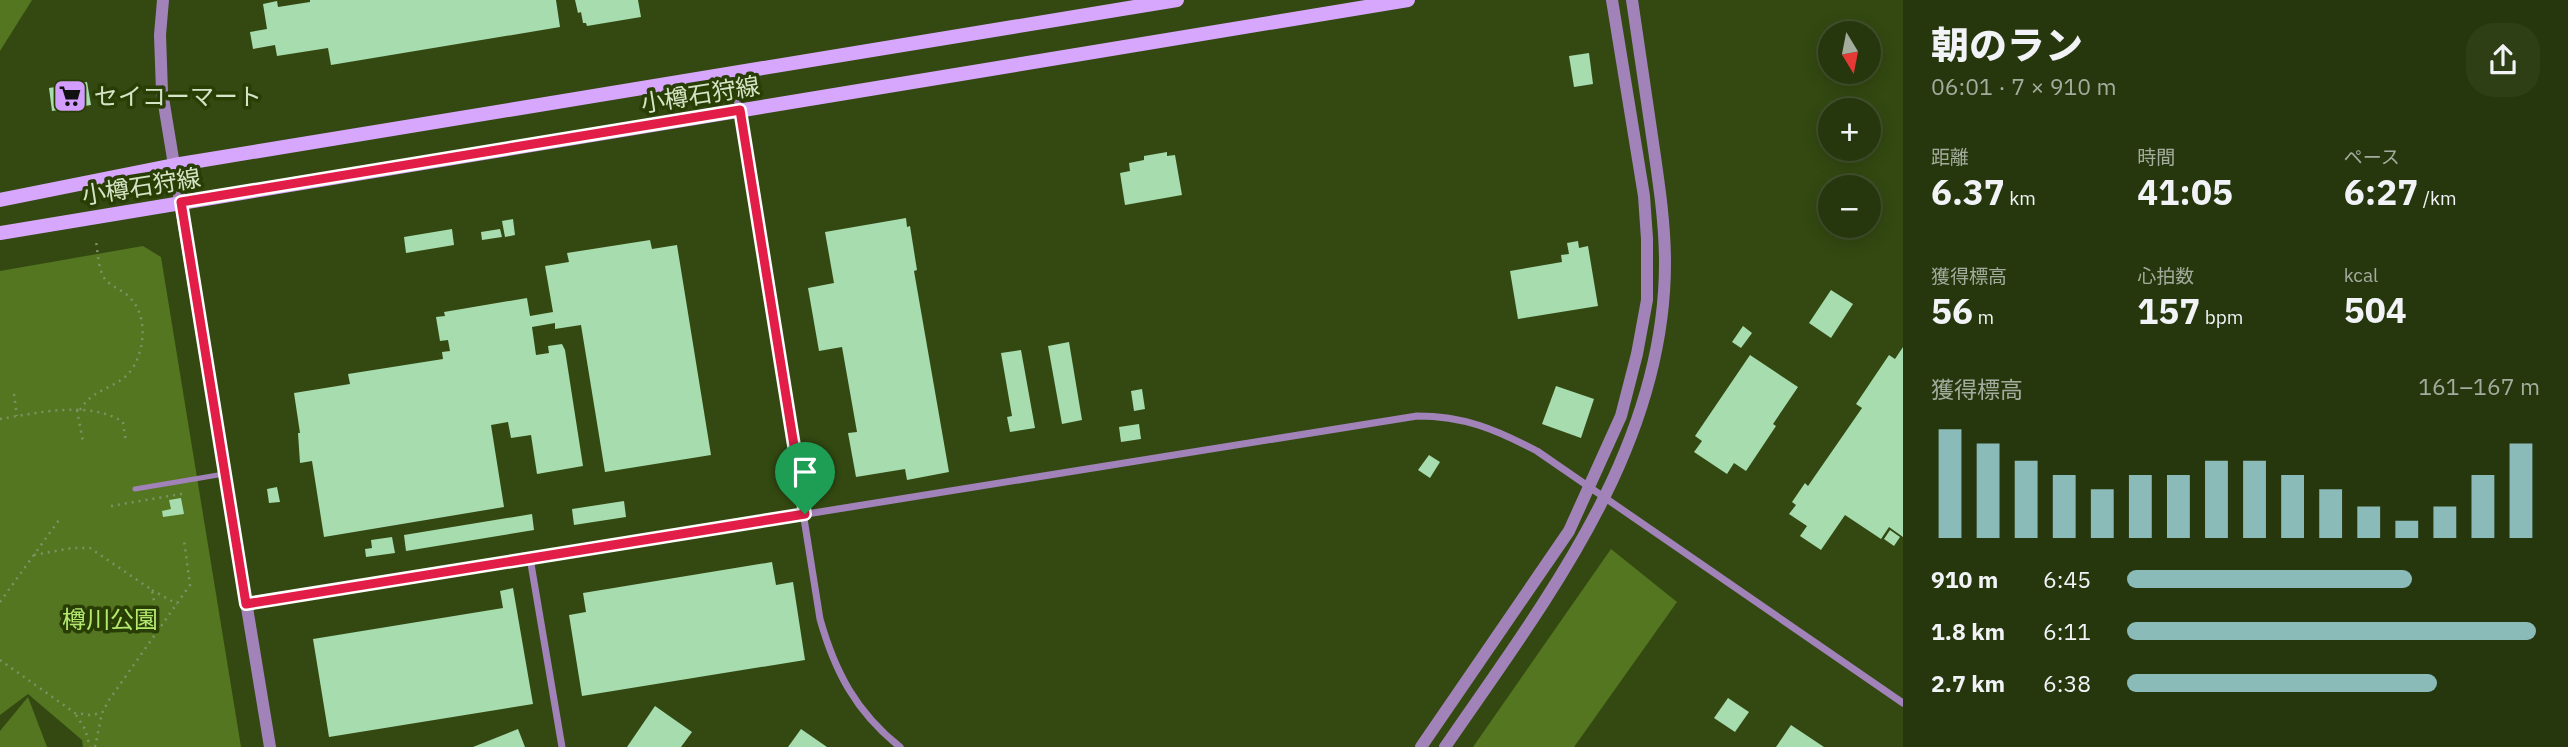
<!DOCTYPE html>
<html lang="ja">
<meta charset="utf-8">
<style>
body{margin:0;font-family:"IBM Plex Sans","Noto Sans JP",sans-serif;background:#2e3f16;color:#f1f3f6;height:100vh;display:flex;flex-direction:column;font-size:26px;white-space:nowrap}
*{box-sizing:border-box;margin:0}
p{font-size:23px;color:#a4ac9d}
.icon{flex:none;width:38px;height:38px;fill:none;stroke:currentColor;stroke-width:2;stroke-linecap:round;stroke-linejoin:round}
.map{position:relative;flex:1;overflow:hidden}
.side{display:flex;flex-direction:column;background:#26370d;width:665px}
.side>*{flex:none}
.needle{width:46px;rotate:170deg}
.tools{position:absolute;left:1818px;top:21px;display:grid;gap:14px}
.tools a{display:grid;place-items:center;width:63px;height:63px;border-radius:50%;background:#26370d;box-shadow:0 4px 18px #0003,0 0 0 2px #42512e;font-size:35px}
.pin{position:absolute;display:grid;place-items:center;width:60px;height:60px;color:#fff;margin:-72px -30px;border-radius:50% 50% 50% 0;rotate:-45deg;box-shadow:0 0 7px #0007}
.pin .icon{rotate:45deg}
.round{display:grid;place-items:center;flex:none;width:74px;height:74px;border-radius:28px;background:#2e3f16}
.overview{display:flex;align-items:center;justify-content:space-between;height:119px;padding:0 28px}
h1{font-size:38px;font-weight:800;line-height:52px}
.stats{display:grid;grid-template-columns:repeat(3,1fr);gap:10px;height:119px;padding:7px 28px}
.stats div{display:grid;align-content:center}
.stats b{font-size:35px;font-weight:800}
.stats small{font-size:19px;font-weight:400}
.stats p{font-size:19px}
.chart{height:196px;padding:14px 28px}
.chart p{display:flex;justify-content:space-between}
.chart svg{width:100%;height:126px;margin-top:7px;stroke:#8bbbb9;stroke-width:6}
ul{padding:0 28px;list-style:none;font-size:23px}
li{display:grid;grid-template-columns:112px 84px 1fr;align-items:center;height:52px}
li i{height:18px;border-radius:9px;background:#8bbbb9}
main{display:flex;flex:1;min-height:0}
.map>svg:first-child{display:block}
.green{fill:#547620}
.building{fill:#a6dcae}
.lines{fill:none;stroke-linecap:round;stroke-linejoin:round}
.path{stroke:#7e9165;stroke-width:2.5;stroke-dasharray:2 5;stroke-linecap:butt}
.service{stroke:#a183ba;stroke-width:5}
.minor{stroke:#a183ba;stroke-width:7}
.tertiary{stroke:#a183ba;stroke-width:12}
.secondary{stroke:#d7a7fe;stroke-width:14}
.route-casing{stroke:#fff;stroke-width:14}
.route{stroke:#e11d48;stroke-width:9}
.labels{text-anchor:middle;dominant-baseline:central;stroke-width:7;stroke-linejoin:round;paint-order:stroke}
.street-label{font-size:24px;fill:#d5e4c6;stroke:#293e04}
.poi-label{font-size:24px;fill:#d5e4c6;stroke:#293e04;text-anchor:start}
.park-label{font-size:24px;fill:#b4e970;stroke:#293e04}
</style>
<main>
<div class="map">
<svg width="1903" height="747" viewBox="0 0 1903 747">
<rect width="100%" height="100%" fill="#334911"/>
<g class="green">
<path d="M0 0H32L0 51Z"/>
<path d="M143 246 161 257 241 747H83L82 740 28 694 0 715V271Z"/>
<path d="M1611 549 1677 602 1574 747H1473Z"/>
<path d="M28 697 47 747H0V731Z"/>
</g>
<g class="building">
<path d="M310 0H556L560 27 331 65 328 48 277 56 275 45 253 49 250 32 267 29 263 4 277 1 278 7 310 2Z"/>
<path d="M575 0H638L641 17 587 26 586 23H583L581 12 578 13Z"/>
<path d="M1589 53 1593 84 1574 87 1569 56Z"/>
<path d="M87 82 91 105 52 111 49 88Z"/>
<path d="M1167 152V156L1175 155 1182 195 1125 205 1120 173 1130 171 1129 163 1144 160V156Z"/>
<path d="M906 218 907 227 910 226 917 270 914 271 949 472 907 480 905 469 856 477 848 433 857 432 842 347 819 351 808 288 834 283 825 232Z"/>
<path d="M513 219 515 235 505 237 502 221Z"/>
<path d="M452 229 454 245 406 253 404 237Z"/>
<path d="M500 229 502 237 482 240 481 232Z"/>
<path d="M650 240 652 249 677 245 711 455 605 472 581 325 555 329V323L532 327 536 355 549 353 548 346 562 344 565 350 583 466 537 474 531 435 511 438 508 422 491 425 504 507 324 537 312 461 300 463 298 433H300L294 393 350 384 348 374 443 359 442 352 450 351 448 340 440 341 436 317 445 316 444 312 527 298 530 316 553 312 545 266 569 262 567 253Z"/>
<path d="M1578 241 1579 248 1588 246 1598 306 1518 319 1510 271 1562 262 1561 255 1569 254 1567 243Z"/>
<path d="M1831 290 1853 304 1831 338 1809 323Z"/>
<path d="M1743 326 1752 333 1741 348 1732 342Z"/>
<path d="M1069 342 1082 420 1062 424 1048 346Z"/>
<path d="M1903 347V537L1889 527 1881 539 1845 515 1821 550 1800 536 1807 526 1789 514 1796 505 1792 502 1805 483 1808 486 1862 408 1856 404 1889 355 1895 359Z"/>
<path d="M1021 350 1035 428 1010 432 1007 417 1012 416 1001 353Z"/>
<path d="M1750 355 1798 387 1773 424 1776 426 1746 471 1734 463 1727 474 1694 452 1702 441 1695 436Z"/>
<path d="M1556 386 1594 399 1581 438 1542 424Z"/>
<path d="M1142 389 1145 409 1134 411 1131 391Z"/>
<path d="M1139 424 1141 439 1121 442 1119 427Z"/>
<path d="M1429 455 1440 462 1430 478 1418 470Z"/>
<path d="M277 487 280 502 269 503 267 489Z"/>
<path d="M181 498 184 514 163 517 162 511 171 509 169 500Z"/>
<path d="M624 501 626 517 574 525 572 509Z"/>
<path d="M532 514 534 530 406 551 404 535Z"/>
<path d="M1890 530 1900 537 1894 546 1884 539Z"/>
<path d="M392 537 395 553 366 557 365 549 372 548 371 540Z"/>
<path d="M772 562 776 585 793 582 805 660 582 696 569 615 586 612 583 593Z"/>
<path d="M513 588 533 704 329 737 313 639 503 608 500 591Z"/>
<path d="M1728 698 1749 712 1735 732 1714 718Z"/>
<path d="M655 706 692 732 681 747H627Z"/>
<path d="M1791 725 1824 747H1776Z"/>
<path d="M518 729 525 747H473Z"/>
<path d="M801 729 827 747H788Z"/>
</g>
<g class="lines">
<g class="path">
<path d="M14 394 17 416"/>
<path d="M77 410 83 442"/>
<path d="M80 410C95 385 120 390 134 366 145 346 147 316 131 299 124 290 111 287 105 279 98 269 98 253 96 241"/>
<path d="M0 419C37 413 89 400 123 422L126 442"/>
<path d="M111 506 187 493"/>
<path d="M34 555 72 548H90L152 590 159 629"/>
<path d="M152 590 177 604"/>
<path d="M0 602 59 520"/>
<path d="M0 660 75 713 90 715 102 713"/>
<path d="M76 715 85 729 90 747"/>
<path d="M95 747 102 713 109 700 190 585 184 540"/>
</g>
<path class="service" d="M135 489 224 474"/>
<g class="minor">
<path d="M733 73 820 619C835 672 856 712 900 747"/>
<path d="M530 558 562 747"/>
<path d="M246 604 1417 416C1464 416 1495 429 1537 451L1903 703"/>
</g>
<g class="tertiary">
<path d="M163 0 160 35 162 92 270 747"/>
<path d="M1421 747 1569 531 1621 416 1637 354 1647 300V239L1644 196 1612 0"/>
<path d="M1445 747C1545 601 1665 449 1665 263 1665 220 1658 178 1652 136 1645 91 1639 45 1632 0"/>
</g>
<g class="secondary">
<path d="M0 200 174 165 1177 0"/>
<path d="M0 233 1408 0"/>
</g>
</g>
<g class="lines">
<defs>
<path id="route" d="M740 110 805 514 246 604 181 202Z"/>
</defs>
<use href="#route" class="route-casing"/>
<use href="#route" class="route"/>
</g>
<defs>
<symbol id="supermarket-square" viewBox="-11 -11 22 22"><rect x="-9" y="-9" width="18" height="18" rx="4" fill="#d29dfd" stroke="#293e04"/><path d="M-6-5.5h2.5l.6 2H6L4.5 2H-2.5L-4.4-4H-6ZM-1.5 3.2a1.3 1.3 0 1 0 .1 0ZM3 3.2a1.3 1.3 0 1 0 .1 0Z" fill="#111"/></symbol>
</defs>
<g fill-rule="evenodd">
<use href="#supermarket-square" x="51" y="77" width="38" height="38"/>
</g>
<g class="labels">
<g class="street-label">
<text transform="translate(700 94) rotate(-9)">小樽石狩線</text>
<text transform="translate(141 186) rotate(-9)">小樽石狩線</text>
</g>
<g class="poi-label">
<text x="94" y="96">セイコーマート</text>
</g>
<g class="park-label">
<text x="110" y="619">樽川公園</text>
</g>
</g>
</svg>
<div class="tools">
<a><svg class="needle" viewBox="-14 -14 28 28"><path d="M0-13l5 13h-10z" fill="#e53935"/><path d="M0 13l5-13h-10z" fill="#a4ac9d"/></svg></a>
<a>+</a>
<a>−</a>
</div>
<div class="pin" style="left:805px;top:514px;background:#1e9e55"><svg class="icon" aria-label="arrive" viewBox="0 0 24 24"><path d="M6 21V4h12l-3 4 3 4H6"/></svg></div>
</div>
<section class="side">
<div class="overview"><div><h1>朝のラン</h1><p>06:01 · 7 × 910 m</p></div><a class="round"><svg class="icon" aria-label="share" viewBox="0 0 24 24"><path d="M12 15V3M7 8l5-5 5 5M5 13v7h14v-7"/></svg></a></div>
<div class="stats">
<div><p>距離</p><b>6.37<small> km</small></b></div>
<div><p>時間</p><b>41:05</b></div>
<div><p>ペース</p><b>6:27<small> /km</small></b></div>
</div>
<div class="stats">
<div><p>獲得標高</p><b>56<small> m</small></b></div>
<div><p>心拍数</p><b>157<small> bpm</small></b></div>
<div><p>kcal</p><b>504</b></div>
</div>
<div class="chart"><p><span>獲得標高</span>161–167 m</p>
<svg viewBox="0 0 160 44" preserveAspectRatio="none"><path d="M5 44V6M15 44V11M25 44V17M35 44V22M45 44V27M55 44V22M65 44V22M75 44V17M85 44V17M95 44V22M105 44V27M115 44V33M125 44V38M135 44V33M145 44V22M155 44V11"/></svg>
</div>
<ul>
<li><b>910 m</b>6:45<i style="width:69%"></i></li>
<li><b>1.8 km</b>6:11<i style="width:99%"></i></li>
<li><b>2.7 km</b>6:38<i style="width:75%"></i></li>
</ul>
</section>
</main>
